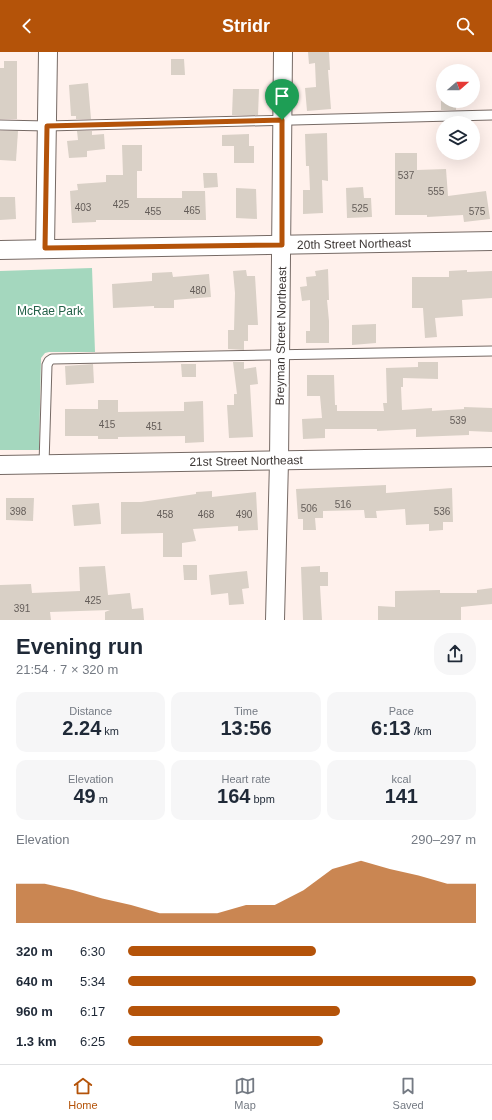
<!DOCTYPE html>
<meta charset="utf-8">
<style>
body{margin:0;font-family:Helvetica,sans-serif;background:#f6f6f7;color:#1f2937;height:100vh;display:flex;flex-direction:column;font-size:15px;white-space:nowrap}
*{box-sizing:border-box;margin:0}
p{font-size:13px;color:#747a83}
.icon{flex:none;width:22px;height:22px;fill:none;stroke:currentColor;stroke-width:2;stroke-linecap:round;stroke-linejoin:round}
.map{position:relative;height:568px;overflow:hidden}
.drawer{display:flex;flex-direction:column;background:#fff;flex:1}
.drawer>*{flex:none}
.needle{width:26px;rotate:70deg}
.fabs{position:absolute;left:436px;top:12px;display:grid;gap:8px}
.fabs a{display:grid;place-items:center;width:44px;height:44px;border-radius:50%;background:#fff;box-shadow:0 4px 16px #0002;font-size:20px}
.pin{position:absolute;display:grid;place-items:center;width:34px;height:34px;color:#fff;margin:-41px -17px;border-radius:50% 50% 50% 0;rotate:-45deg;box-shadow:0 0 4px #0007}
.pin .icon{rotate:45deg}
.round{display:grid;place-items:center;flex:none;width:42px;height:42px;border-radius:16px;background:#f6f6f7}
.headline{display:flex;align-items:center;justify-content:space-between;height:68px;padding:0 16px}
h1{font-size:22px;font-weight:700;line-height:30px}
.figures{display:grid;grid-template-columns:repeat(3,1fr);gap:6px;height:68px;padding:4px 16px}
.figures div{display:grid;align-content:center;border-radius:10px;background:#f6f6f7;text-align:center}
.figures b{font-size:20px;font-weight:700}
.figures small{font-size:11px;font-weight:400}
.figures p{font-size:11px}
.chart{height:112px;padding:8px 16px}
.chart p{display:flex;justify-content:space-between}
.chart svg{width:100%;height:72px;margin-top:4px;fill:#b45309;opacity:.7}
ul{padding:0 16px;list-style:none;font-size:13px}
li{display:grid;grid-template-columns:64px 48px 1fr;align-items:center;height:30px}
li i{height:10px;border-radius:5px;background:#b45309}
header{display:flex;justify-content:space-between;align-items:center;height:52px;padding:0 16px;background:#b45309;color:#fff;font-size:18px;font-weight:700}
.tabs{display:flex;justify-content:space-around;align-items:center;height:56px;border-top:1px solid #e0e1e3;background:#fff;font-size:11px;color:#747a83}
.tabs a{display:grid;justify-items:center;gap:2px}
.tabs .current{color:#b45309}
.map>svg:first-child{display:block}
.green{fill:#a4d7be}
.building{fill:#d9d0c6}
.lines{fill:none;stroke-linecap:round;stroke-linejoin:round}
.lane-casing{stroke:#766a65;stroke-width:11}
.street-casing{stroke:#766a65;stroke-width:20}
.lane{stroke:#fff;stroke-width:9}
.street{stroke:#fff;stroke-width:18}
.route-casing{stroke:#fff;stroke-width:8}
.route{stroke:#b45309;stroke-width:5}
.labels{text-anchor:middle;dominant-baseline:central;stroke-width:4;stroke-linejoin:round;paint-order:stroke}
.number-label{font-size:10px;fill:#645d59}
.street-label{font-size:12px;fill:#3d3735;stroke:#fff}
.park-label{font-size:12px;fill:#256249;stroke:#fff}
</style>
<header><svg class="icon" aria-label="back" viewBox="0 0 24 24"><path d="M15 5l-7 7 7 7"/></svg>Stridr<svg class="icon" aria-label="search" viewBox="0 0 24 24"><circle cx="10" cy="10" r="6"/><path d="M15 15l6 6"/></svg></header>
<div class="map">
<svg width="492" height="568" viewBox="0 0 492 568">
<rect width="100%" height="100%" fill="#fff1ec"/>
<path class="green" d="M92 216 95 300H49L45 301 41 306 39 398H0V219Z"/>
<g class="building">
<path d="M308 0H329L330 18H328L331 57 307 59 305 36 316 35 315 11 309 12Z"/>
<path d="M171 7H184L185 23H171Z"/>
<path d="M4 9H17V67H0V16H4Z"/>
<path d="M88 31 91 67H76V64H71L69 33Z"/>
<path d="M233 37H259L258 63H232Z"/>
<rect x="441" y="49" width="15" height="9"/>
<path d="M0 79H18L16 109 0 108Z"/>
<path d="M77 79H92V83L104 82 105 97 87 99V105L69 106 67 89 78 88Z"/>
<path d="M327 81 328 129 322 128 323 161 303 162V138H310L309 114H306L305 82Z"/>
<path d="M249 82V94H254V111H234V94H222V83Z"/>
<path d="M122 93H142V119H137V146H182V139H205L206 168H96V170L72 171 70 139 78 138 77 132 106 130V123H123Z"/>
<path d="M395 101H417V118L446 117 448 144 486 139 490 167 464 170 463 163 427 165V163H395Z"/>
<path d="M203 121H217L218 135 204 136Z"/>
<path d="M363 135 364 146H371L372 165 347 166 346 136Z"/>
<path d="M236 136 256 137 257 167 236 166Z"/>
<path d="M0 145H15L16 167 0 168Z"/>
<path d="M328 217 329 248H327L329 269V291H306V279H310V248L302 249 300 235 307 234 306 225 316 224 315 219Z"/>
<path d="M246 218 247 224H255L258 273H248V289H244V298L228 297V278H234L235 241 233 219Z"/>
<path d="M467 218V220L492 219V246L462 248 463 264 435 266 437 285 425 286 423 256H412V225H449V219Z"/>
<path d="M172 220 173 225 209 222 211 245 174 248V256H154V254L113 256 112 232 152 229V221Z"/>
<path d="M376 272V291L352 293V273Z"/>
<path d="M233 310H244V317L256 315 258 332 250 333 253 385 229 386 227 353H234V342H237Z"/>
<path d="M418 310H438V327L403 326V335H401L402 358 432 356V359L464 357V355L492 356V380L469 379V383L416 385V377L377 379V377H325V386L303 387 302 367 322 366 320 344H307V323H334L335 353H337V359H384L383 351H387L386 316 418 315Z"/>
<path d="M93 312 94 331 66 333 65 314Z"/>
<path d="M181 312H196V325H182Z"/>
<path d="M98 348H118V360L184 359V350L203 349 204 390 185 391V384L118 385V387H98V384H65V357H98Z"/>
<path d="M386 433V441L452 436 453 470H443V478L429 479V472L406 473 405 457 376 459 377 466H365L364 458 323 459V466H315L316 478H303V467H298L296 437Z"/>
<path d="M212 439V445L256 440 258 478 238 479V474L193 477 196 489 182 491V505H163V481L121 482V450H141L196 442V440Z"/>
<path d="M6 446H34L33 469 6 468Z"/>
<path d="M99 451 101 472 74 474 72 453Z"/>
<path d="M183 513H197V528H184Z"/>
<path d="M105 514 108 543 130 541 132 557 143 556 144 568H105V560L110 558 50 560 51 568H0V533L31 532 32 541 80 539 79 515Z"/>
<path d="M320 514V520H328V534H320L322 568H303L301 515Z"/>
<path d="M247 519 249 536 242 537 244 552 229 553 228 541 211 543 209 523Z"/>
<path d="M492 536V552L461 555V568H378V554L395 555V539L440 538V541H477V538Z"/>
</g>
<g class="lines">
<defs>
<g id="lane">
<path d="M0 73 47 74 492 63"/>
<path d="M44 412 47 313 49 309 52 307 492 299"/>
</g>
<g id="street">
<path d="M45 196 48 0"/>
<path d="M0 198 492 189"/>
<path d="M0 413 492 405"/>
<path d="M275 568 279 409 283 0"/>
</g>
</defs>
<use href="#lane" class="lane-casing"/>
<use href="#street" class="street-casing"/>
<use href="#lane" class="lane"/>
<use href="#street" class="street"/>
</g>
<g class="lines">
<defs>
<path id="route" d="M282 68V193L45 196 47 74Z"/>
</defs>
<use href="#route" class="route-casing"/>
<use href="#route" class="route"/>
</g>
<g class="labels">
<g class="number-label">
<text x="406" y="123">537</text>
<text x="436" y="139">555</text>
<text x="121" y="152">425</text>
<text x="83" y="155">403</text>
<text x="360" y="156">525</text>
<text x="192" y="158">465</text>
<text x="153" y="159">455</text>
<text x="477" y="159">575</text>
<text x="198" y="238">480</text>
<text x="458" y="368">539</text>
<text x="107" y="372">415</text>
<text x="154" y="374">451</text>
<text x="343" y="452">516</text>
<text x="309" y="456">506</text>
<text x="18" y="459">398</text>
<text x="442" y="459">536</text>
<text x="165" y="462">458</text>
<text x="206" y="462">468</text>
<text x="244" y="462">490</text>
<text x="93" y="548">425</text>
<text x="22" y="556">391</text>
</g>
<g class="street-label">
<text transform="translate(354 192) rotate(-1)">20th Street Northeast</text>
<text transform="translate(281 284) rotate(-89)">Breyman Street Northeast</text>
<text transform="translate(246 409) rotate(-1)">21st Street Northeast</text>
</g>
<g class="park-label">
<text x="50" y="259">McRae Park</text>
</g>
</g>
</svg>
<div class="fabs">
<a><svg class="needle" viewBox="-14 -14 28 28"><path d="M0-13l5 13h-10z" fill="#e53935"/><path d="M0 13l5-13h-10z" fill="#747a83"/></svg></a>
<a><svg class="icon" aria-label="layers" viewBox="0 0 24 24"><path d="M12 4l9 5-9 5-9-5zM3 14l9 5 9-5"/></svg></a>
</div>
<div class="pin" style="left:282px;top:68px;background:#1e9e55"><svg class="icon" aria-label="arrive" viewBox="0 0 24 24"><path d="M6 21V4h12l-3 4 3 4H6"/></svg></div>
</div>
<section class="drawer">
<div class="headline"><div><h1>Evening run</h1><p>21:54 · 7 × 320 m</p></div><a class="round"><svg class="icon" aria-label="share" viewBox="0 0 24 24"><path d="M12 15V3M7 8l5-5 5 5M5 13v7h14v-7"/></svg></a></div>
<div class="figures">
<div><p>Distance</p><b>2.24<small> km</small></b></div>
<div><p>Time</p><b>13:56</b></div>
<div><p>Pace</p><b>6:13<small> /km</small></b></div>
</div>
<div class="figures">
<div><p>Elevation</p><b>49<small> m</small></b></div>
<div><p>Heart rate</p><b>164<small> bpm</small></b></div>
<div><p>kcal</p><b>141</b></div>
</div>
<div class="chart"><p><span>Elevation</span>290–297 m</p>
<svg viewBox="0 0 160 44" preserveAspectRatio="none"><path d="M0 44V20L10 20L20 24L30 29L40 33L50 38L60 38L70 38L80 33L90 33L100 24L110 11L120 6L130 11L140 15L150 20L160 20V44z"/></svg>
</div>
<ul>
<li><b>320 m</b>6:30<i style="width:54%"></i></li>
<li><b>640 m</b>5:34<i style="width:100%"></i></li>
<li><b>960 m</b>6:17<i style="width:61%"></i></li>
<li><b>1.3 km</b>6:25<i style="width:56%"></i></li>
</ul>
</section>
<nav class="tabs">
<a class="current"><svg class="icon" aria-label="home" viewBox="0 0 24 24"><path d="M3 11l9-7 9 7M6 9v11h12V9"/></svg>Home</a>
<a><svg class="icon" aria-label="map" viewBox="0 0 24 24"><path d="M3 6l6-2 6 2 6-2v14l-6 2-6-2-6 2zM9 4v14M15 6v14"/></svg>Map</a>
<a><svg class="icon" aria-label="saved" viewBox="0 0 24 24"><path d="M7 4h10v16l-5-4-5 4z"/></svg>Saved</a>
</nav>
